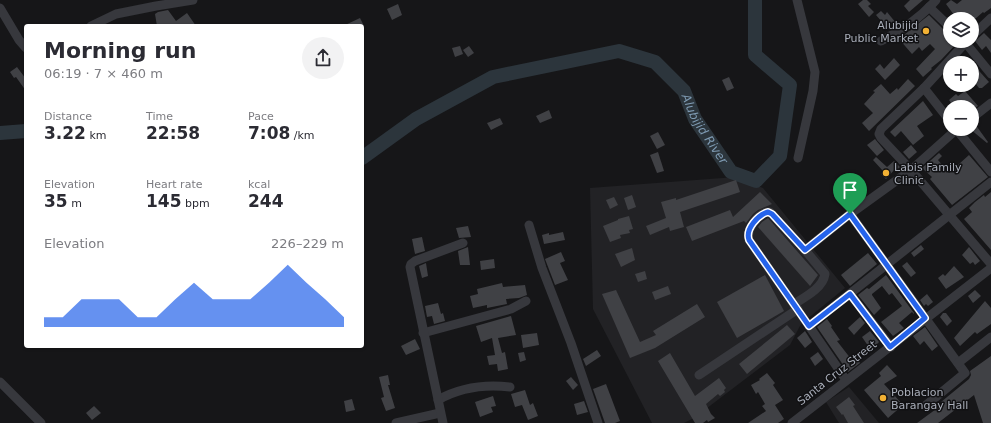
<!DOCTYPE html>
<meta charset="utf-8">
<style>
body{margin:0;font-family:"DejaVu Sans",sans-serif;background:#f2f2f3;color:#2b2b33;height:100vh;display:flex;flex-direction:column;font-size:15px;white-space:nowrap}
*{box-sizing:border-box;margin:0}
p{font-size:13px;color:#7c7c81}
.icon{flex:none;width:22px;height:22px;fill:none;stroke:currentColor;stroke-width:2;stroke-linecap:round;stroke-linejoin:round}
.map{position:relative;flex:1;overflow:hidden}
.side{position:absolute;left:24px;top:24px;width:340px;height:324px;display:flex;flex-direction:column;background:#fff;border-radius:4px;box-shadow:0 1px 3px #0004}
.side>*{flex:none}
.tools{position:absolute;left:943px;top:12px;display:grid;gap:8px}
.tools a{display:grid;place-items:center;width:36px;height:36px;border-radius:50%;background:#fff;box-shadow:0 1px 3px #0004;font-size:20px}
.pin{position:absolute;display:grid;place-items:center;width:34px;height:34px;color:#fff;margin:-41px -17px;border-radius:50% 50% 50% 0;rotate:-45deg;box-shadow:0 0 4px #0007}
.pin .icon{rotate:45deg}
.round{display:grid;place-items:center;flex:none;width:42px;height:42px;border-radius:21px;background:#f2f2f3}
.summary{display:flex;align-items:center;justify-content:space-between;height:68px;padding:0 20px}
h1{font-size:22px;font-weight:800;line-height:30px}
.metrics{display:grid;grid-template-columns:repeat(3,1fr);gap:6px;height:68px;padding:4px 20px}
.metrics div{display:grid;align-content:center}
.metrics b{font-size:17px;font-weight:800}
.metrics small{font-size:11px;font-weight:400}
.metrics p{font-size:11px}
.chart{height:112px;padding:8px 20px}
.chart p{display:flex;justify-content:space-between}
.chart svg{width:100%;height:72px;margin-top:4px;fill:#2563eb;opacity:.7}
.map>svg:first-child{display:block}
.built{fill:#222225}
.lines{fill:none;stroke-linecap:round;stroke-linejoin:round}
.river{stroke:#2c353c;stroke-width:14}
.building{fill:#404145}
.minor{stroke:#37383d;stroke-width:9}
.route-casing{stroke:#fff;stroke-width:8}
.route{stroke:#2563eb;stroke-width:5}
.poi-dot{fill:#f2b134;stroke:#111113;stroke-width:1.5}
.labels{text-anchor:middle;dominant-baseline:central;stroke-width:3;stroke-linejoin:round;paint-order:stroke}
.poi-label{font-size:11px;fill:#a8adb8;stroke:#111113;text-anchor:start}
.street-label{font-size:11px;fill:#a8adb8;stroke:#111113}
.water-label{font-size:12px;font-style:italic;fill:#7f9bb3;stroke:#111113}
</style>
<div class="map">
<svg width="991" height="423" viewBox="0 0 991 423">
<rect width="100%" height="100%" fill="#161618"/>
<g class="built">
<path d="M736 177 763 188 845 288 801 324 790 345 694 418 684 423H652L593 309 590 188Z"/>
<path d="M849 387 879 423H839L826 402Z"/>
</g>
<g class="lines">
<g class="river">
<path d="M0 133 26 131"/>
<path id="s1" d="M362 158 416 119 493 77 619 51 655 62 684 91 695 119 731 172 756 181 780 156 790 85 755 55V0"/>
</g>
</g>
<g class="building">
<path d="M863 0H867L871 4 868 6 874 12 869 17 858 4Z"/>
<path d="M910 0H923L909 12 904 6Z"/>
<path d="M951 0 957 4 962 0H991V8L984 13 983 12 975 19H950L954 15 946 4Z"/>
<path d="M398 4 402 15 392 20 387 9Z"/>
<path d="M168 10 176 21 187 13 196 26H157L155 14 158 12Z"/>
<path d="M881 11 885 15 887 12 896 23 888 29 876 15Z"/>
<path d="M929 15 950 36V41H955L957 43 941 60 931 68 932 69 923 77 916 69 935 49 930 44 922 51 919 47 912 54 899 39Z"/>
<path d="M360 18 364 26H343Z"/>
<path d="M984 33 991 40V53L986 46 982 50 975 41Z"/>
<path d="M460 46 463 54 455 57 452 48Z"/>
<path d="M469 46 474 53 468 57 463 50Z"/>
<path d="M894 58 900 65 885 80 875 69 880 64 884 69Z"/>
<path d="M972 63 989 82 982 88H979L972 79Z"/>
<path d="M17 67 26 79V91L16 77 14 78 10 72Z"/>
<path d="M729 77 734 88 727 91 722 80Z"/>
<path d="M908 79 915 86 869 131 862 123 873 113 864 104 875 92 873 91 881 84 890 94 897 88 898 90Z"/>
<path d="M965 91 978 106 972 110V107H954L949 100 956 94 958 96Z"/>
<path d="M923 101 933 115 917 126 924 136 913 145 901 131 895 137 890 132Z"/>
<path d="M549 110 552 118 540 123 536 116Z"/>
<path d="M500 118 503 124 491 130 487 123Z"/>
<path d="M975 124 988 142 987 143 970 129H972V127Z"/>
<path d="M658 132 665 145 657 149 650 136Z"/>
<path d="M875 139 884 150 877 156 867 145Z"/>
<path d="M911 145 917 152 909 159 903 152Z"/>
<path d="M658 152 664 171 657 173 650 155Z"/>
<path d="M939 153 942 156 938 160 949 173 969 155 988 177 952 205 930 179 932 177 922 168Z"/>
<path d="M876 157 887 167 894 161 900 167 896 171 895 169 886 179 881 174 883 171 873 160Z"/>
<path d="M736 180 740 192 680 212 684 227 670 231 669 227 650 235 646 226 666 218 661 202 676 198V200Z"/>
<path d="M760 192 772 204 758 210 753 214 746 223 744 221 692 241 686 227 730 210 733 217Z"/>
<path d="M991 192V250L964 219 972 212 969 208 975 202 984 195 985 197Z"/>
<path d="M632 195 636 207 628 210 624 198Z"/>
<path d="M614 197 618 205 610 209 606 200Z"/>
<path d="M629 216 633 229 629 230 630 233 620 235 621 238 610 242 603 226 618 220V219Z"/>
<path d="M768 218 818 275 810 286 758 227 762 222Z"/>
<path d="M468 226 471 237 459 238 456 228Z"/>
<path d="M563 232 565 240 544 244 542 235 549 233V235Z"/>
<path d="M422 237 425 251 415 254 412 239Z"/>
<path d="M921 245 924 249 914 257 911 253Z"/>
<path d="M468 247 470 265H460L458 251Z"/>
<path d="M969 247 980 261 975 265 973 262 970 264 962 255Z"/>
<path d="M632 248 635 260 621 267 615 254Z"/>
<path d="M561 252 565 261 560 263 568 280 555 285 545 259Z"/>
<path d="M868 253 877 264 850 286 841 275Z"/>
<path d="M494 259 495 268 481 270 480 261Z"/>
<path d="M907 262 916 273 911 277 902 266Z"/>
<path d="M426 263 428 276 422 278 419 266Z"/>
<path d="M954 266 964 277 946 289 938 278 943 274 945 276Z"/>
<path d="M645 271 647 279 638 282 635 274Z"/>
<path d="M765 275 784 311 737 338 717 302Z"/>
<path d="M886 275 914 313V314L912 312 899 323 904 328 893 336 881 322 902 306 892 293 889 295 882 286 872 294V295L881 308 874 315 858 295 867 288 869 289Z"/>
<path d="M502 283 503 287 525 285 527 295 519 298 506 299 507 304 487 308V305L473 308 470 296 478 294 477 289Z"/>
<path d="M668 286 671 294 655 300 652 292Z"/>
<path d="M616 290 640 342 656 335 653 331 697 304 705 317 655 348 630 358 602 294Z"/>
<path d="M975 290 981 296 973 303 968 296Z"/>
<path d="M927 294 933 302 928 306 926 304 924 306 920 300Z"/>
<path d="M985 301 991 308V324L977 334 975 332 960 346 954 338Z"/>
<path d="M438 303 441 314 443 313 445 321 434 324 432 316 427 317 425 306Z"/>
<path d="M943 313H946L952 321 947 326 940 317Z"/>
<path d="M511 316 516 335 498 338 502 353 505 352 508 369 498 371 497 364 489 365 487 356 495 355 492 338 481 342 476 326Z"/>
<path d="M860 317 865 323 854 335 848 328Z"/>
<path d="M827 319 832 326 831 327 840 340 837 341 851 359 855 355 860 363 848 372 817 327Z"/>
<path d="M787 325 795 334 747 374 739 364Z"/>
<path d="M925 327 938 346 932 351 924 341 920 345 913 336Z"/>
<path d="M805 331 812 342 805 348 797 338Z"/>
<path d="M870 331 879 342 871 350 862 337Z"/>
<path d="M537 333 539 345 523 348 521 335Z"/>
<path d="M415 339 420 349 406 355 401 346Z"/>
<path d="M597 350 601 356 586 366 583 359Z"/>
<path d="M524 352 526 360 520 362 518 353Z"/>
<path d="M818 352 823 359 815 366 810 358Z"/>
<path d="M670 353 695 396 719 378 726 388 724 390 725 392 720 396 718 394 706 404 711 414 715 418 708 422 707 420 703 423H695L658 361Z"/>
<path d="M991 356V423H983L974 395 938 423H917L943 404 941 402 969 379 971 375 970 371Z"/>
<path d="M887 365 897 376 884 384 903 405 888 418 864 390 881 376 879 373Z"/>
<path d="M767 373 775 383 773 385 783 400 775 405 784 419 778 423H748L766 411 762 406 765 404 758 392 756 394 751 385 760 380 759 379Z"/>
<path d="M388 375 390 385H388L395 408 386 411 381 398 384 397 379 377Z"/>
<path d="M571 377 578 385 573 390 566 381Z"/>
<path d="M606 384 620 421 615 423H605L593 389Z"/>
<path d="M525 390 530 405 533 403 538 416 528 420 522 405 515 407 511 394Z"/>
<path d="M493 396 496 406 491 407 493 412 480 417 475 402Z"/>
<path d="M849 397 855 405 853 406 864 423H848L843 414 842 415 836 407Z"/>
<path d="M352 399 355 410 346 412 344 401Z"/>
<path d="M584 401 588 412 577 415 574 404Z"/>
<path d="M94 406 101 413 92 420 86 413Z"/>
</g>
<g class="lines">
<g class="minor">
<path d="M797 0 815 72 813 91 798 158"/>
<path d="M929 7 950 27"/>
<path d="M0 8 19 40 26 48"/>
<path d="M91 26 116 14 156 6 193 0"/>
<path d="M972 36 991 18"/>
<path d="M881 41C901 31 921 17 936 0"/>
<path d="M964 41 991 74"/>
<path d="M967 41 924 88 881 129 879 134 881 138 911 170 991 264"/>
<path d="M924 88 950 121"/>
<path d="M972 118 991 103"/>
<path d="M956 129 991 172"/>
<path d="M850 214 965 373 925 406"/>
<path d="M529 225 542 268 571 343 598 423"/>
<path d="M805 250 770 212C759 211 746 229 749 240L809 326"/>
<path d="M850 294 891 347"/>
<path d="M794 304C805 297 823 288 825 274L805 250 850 214 911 170 957 129"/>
<path d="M423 333 511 309 526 301"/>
<path d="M958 363 991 337"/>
<path d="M699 375 798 309"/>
<path d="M846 380 809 326 991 182"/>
<path d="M0 382 41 423"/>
<path d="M438 400C461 387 484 384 510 387"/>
<path d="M396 423 440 413"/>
<path d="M443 423 410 267 411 264 415 261 463 243"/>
<path d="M792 423 991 268"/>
</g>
</g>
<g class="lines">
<defs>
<path id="route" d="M768 212 772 214 805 250 850 214 925 318 890 347 850 294 809 326 749 240C745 229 758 215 768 212Z"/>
</defs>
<use href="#route" class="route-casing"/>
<use href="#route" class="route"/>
</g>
<g class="poi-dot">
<circle cx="926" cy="31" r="4"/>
<circle cx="886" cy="173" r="4"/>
<circle cx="883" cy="398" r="4"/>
</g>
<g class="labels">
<g class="poi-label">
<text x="918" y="25" text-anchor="end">Alubijid<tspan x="918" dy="13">Public Market</tspan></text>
<text x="894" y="167">Labis Family<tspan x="894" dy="13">Clinic</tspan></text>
<text x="891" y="392">Poblacion<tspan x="891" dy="13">Barangay Hall</tspan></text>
</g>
<g class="street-label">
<text transform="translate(837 373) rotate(-38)">Santa Cruz Street</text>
</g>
<g class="water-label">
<text stroke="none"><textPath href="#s1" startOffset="405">Alubijid River</textPath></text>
</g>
</g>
</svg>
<div class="tools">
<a><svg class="icon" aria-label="layers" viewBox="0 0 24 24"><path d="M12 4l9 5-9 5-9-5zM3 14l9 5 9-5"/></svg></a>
<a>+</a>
<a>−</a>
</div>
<div class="pin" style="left:850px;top:214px;background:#1e9e55"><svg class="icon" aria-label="arrive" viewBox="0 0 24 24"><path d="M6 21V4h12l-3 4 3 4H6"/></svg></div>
<section class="side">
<div class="summary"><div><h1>Morning run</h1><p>06:19 · 7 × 460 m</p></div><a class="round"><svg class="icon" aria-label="share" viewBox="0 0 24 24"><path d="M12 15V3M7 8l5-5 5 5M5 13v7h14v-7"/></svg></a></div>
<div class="metrics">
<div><p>Distance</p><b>3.22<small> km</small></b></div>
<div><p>Time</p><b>22:58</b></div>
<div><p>Pace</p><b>7:08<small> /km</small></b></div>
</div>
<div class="metrics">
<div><p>Elevation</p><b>35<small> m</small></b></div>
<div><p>Heart rate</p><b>145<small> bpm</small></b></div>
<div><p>kcal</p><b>244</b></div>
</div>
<div class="chart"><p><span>Elevation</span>226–229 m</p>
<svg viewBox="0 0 160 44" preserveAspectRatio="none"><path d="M0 44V38L10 38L20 27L30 27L40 27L50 38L60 38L70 27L80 17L90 27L100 27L110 27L120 17L130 6L140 17L150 27L160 38V44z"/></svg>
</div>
</section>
</div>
